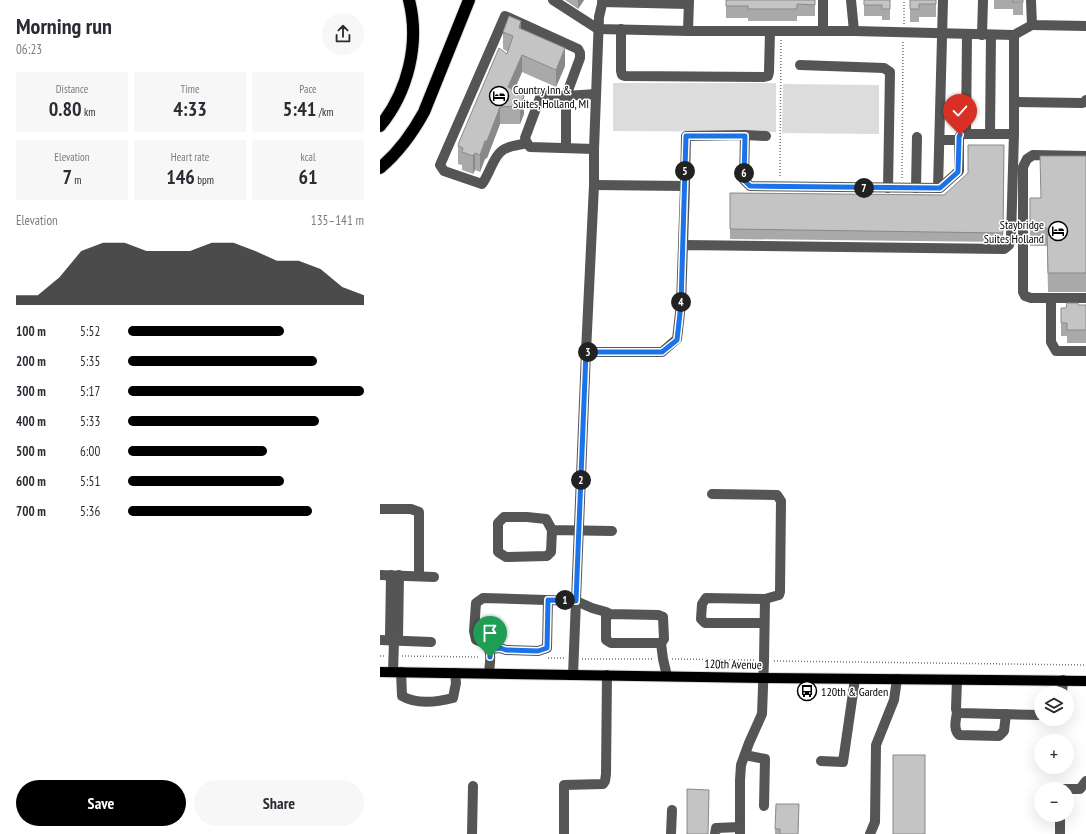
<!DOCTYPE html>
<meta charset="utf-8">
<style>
body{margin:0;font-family:"PT Sans Narrow",sans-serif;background:#f7f7f7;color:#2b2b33;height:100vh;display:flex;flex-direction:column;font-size:15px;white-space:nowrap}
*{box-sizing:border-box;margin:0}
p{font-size:13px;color:#7c7c81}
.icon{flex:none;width:22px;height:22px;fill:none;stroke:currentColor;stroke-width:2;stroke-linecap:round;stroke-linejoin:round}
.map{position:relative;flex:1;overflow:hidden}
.drawer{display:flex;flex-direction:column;background:#fff;width:380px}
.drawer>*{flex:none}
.buttons{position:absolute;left:654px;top:686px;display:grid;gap:8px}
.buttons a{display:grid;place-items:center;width:40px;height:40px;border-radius:50%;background:#fff;box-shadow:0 4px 16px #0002;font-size:20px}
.pin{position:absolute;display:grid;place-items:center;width:34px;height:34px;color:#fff;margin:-41px -17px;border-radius:50% 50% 50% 0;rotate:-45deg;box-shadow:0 0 4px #0007}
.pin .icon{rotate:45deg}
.km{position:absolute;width:20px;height:20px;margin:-10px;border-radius:50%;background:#222;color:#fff;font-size:11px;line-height:20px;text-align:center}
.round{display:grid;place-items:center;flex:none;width:42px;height:42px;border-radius:21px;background:#f7f7f7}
.headline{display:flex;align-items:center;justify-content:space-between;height:68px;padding:0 16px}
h1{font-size:22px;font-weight:700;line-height:30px}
.figures{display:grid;grid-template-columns:repeat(3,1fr);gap:6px;height:68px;padding:4px 16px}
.figures div{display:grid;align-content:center;border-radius:0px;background:#f7f7f7;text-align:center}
.figures b{font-size:20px;font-weight:700}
.figures small{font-size:11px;font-weight:400}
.figures p{font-size:11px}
.chart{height:112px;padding:8px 16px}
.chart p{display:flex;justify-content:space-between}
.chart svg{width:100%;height:72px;margin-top:4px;fill:#000;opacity:.7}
.action{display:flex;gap:8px;margin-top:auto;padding:8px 16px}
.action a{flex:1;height:46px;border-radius:24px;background:#000;color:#fff;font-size:16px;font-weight:700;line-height:46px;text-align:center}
.action a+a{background:#f7f7f7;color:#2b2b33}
ul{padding:0 16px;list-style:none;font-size:13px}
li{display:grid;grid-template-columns:64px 48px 1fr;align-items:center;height:30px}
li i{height:10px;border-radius:5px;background:#000}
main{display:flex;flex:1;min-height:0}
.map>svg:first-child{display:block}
.green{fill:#dcdcdc}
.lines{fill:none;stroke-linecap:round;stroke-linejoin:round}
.major-casing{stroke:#dbdbdb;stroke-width:12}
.highway-casing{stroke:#dbdbdb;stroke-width:14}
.path{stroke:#777;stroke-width:1.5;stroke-dasharray:1 2;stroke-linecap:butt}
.minor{stroke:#555;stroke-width:10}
.major{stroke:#000;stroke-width:10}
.highway{stroke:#000;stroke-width:12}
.wall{fill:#a9a9a9}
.shaded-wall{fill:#898989}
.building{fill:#c4c4c4;stroke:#898989}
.route-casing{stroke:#fff;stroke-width:8}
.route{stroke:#1a73e8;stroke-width:5}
.labels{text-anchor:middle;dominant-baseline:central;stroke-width:3;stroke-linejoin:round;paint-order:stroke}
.poi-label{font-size:12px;fill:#000;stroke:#fff;text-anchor:start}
.street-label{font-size:12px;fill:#000;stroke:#fff}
</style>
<main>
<section class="drawer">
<div class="headline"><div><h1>Morning run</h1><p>06:23</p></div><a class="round"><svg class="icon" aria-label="share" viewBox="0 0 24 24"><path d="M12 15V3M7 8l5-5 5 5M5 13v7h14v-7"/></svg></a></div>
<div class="figures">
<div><p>Distance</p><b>0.80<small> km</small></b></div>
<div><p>Time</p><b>4:33</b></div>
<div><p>Pace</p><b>5:41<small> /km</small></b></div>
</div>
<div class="figures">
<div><p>Elevation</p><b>7<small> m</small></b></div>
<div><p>Heart rate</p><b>146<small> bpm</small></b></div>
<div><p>kcal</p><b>61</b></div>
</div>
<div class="chart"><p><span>Elevation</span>135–141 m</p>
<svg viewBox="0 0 160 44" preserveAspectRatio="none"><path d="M0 44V38L10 38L20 27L30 11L40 6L50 6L60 11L70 11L80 11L90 6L100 6L110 11L120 17L130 17L140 22L150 33L160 38V44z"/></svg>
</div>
<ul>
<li><b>100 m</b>5:52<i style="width:66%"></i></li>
<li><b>200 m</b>5:35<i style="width:80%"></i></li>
<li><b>300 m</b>5:17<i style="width:100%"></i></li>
<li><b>400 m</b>5:33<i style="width:81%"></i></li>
<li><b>500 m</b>6:00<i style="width:59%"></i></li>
<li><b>600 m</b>5:51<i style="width:66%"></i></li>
<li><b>700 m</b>5:36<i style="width:78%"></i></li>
</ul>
<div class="action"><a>Save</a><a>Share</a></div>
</section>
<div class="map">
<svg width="706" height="834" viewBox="0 0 706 834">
<rect width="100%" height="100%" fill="#fff"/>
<g class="green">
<path d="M233 83H396V132L233 131Z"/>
<path d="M403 84 499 85V134L402 133Z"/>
</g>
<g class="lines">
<defs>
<path id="major" d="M0 672 384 678 706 681"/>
<g id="highway">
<path d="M0 126C28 92 40 43 29 0"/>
<path d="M0 168C19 152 32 134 44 112L89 0"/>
</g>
</defs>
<use href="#major" class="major-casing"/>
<use href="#highway" class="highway-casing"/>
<g class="path">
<path d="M524 24V0"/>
<path d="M400 176 401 40"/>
<path d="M522 178 523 42"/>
<path d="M0 656H4"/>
<path d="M22 656 100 657"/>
<path d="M168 658H184"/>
<path d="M202 659H274"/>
<path d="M292 659 374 660"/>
<path d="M394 661 706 665"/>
</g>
<g class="minor">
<path d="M173 0 218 29 308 31H474L634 35"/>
<path d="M471 0 474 31"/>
<path d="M651 0 652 25 706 26"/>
<path d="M222 2 308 4"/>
<path d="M241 29V71L242 75 245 76 384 77 388 76 389 72 390 31"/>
<path d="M308 31 309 0"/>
<path d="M443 31V0"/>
<path d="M602 35 603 0"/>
<path d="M420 65 504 68 510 72 508 188"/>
<path d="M634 102 702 103 705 102 706 100"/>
<path d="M586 134 587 35"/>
<path d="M610 134 611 35"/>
<path d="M365 135 386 136"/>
<path d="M560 140H579"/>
<path d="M147 143C140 145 133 145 127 148 114 152 110 174 102 184L64 171 60 165 125 16 198 49 200 53V58L186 96V148"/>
<path d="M214 149 150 147 147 143 145 138 161 95 186 96 216 94"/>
<path d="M706 156 653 155 647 159 643 167V292L645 296 651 298H706"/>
<path d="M214 185 305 186 306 136 365 135 364 180 370 186 560 188 579 171V140C579 135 582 134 586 134H634"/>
<path d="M536 188 537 137"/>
<path d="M558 188 563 0"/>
<path d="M303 245 305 186"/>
<path d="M671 298V342L676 351H706"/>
<path d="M206 352H282L297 339 301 304 303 245 624 249 629 245 631 237 634 134V35L652 25"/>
<path d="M332 494 397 495 401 501 400 592 399 595 385 599 384 661 382 714 369 743 361 765 360 780V834"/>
<path d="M0 509H31L39 512V576"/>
<path d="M172 530 171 552 167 556 126 557 118 552V523L124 517H147L166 519 172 530 232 531"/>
<path d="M0 575 54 577"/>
<path d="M11 575 10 636 14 641 13 672"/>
<path d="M384 623H325L321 619 322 604 326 598 385 599"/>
<path d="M0 640 51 642"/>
<path d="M14 641 18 638 19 575"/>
<path d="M281 643 283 659 287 676"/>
<path d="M110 649 120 648 126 650 158 651 167 648 168 600"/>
<path d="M21 672 22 696C37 705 57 702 73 698L76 683 75 673"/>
<path d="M109 673C110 658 115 645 96 640L94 631 96 603 103 598 196 601 212 608 226 612V640L231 643H281L284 639 283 617 278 615 230 614 226 612"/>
<path d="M193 675 206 352 214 185V149L219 17 223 0"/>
<path d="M577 680 576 709 577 712 580 713 661 715"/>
<path d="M682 693 683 680"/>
<path d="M577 712C576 720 573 729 579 735L619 736 624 731 626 714"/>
<path d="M365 755 385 759 384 806"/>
<path d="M441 761 463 762 475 679"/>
<path d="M680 789H700L706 781"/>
<path d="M680 815V834"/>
<path d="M92 834 93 786"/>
<path d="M184 834V785L223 784 225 781 226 774 227 675"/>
<path d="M291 834 292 810"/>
<path d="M335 834 336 828 360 827"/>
<path d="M490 834 495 822 496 745 514 700 517 679"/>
</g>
<use href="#major" class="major"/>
<use href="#highway" class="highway"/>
</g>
<g class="wall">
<path d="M185 0H204L198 9Z"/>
<path d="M346 0H435V16H417V21H368V18H346Z"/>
<path d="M484 0H510V20H502V16H484Z"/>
<path d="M530 0H556V17H539V22H530Z"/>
<path d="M614 0H643V15H633V9H614Z"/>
<path d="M141 29 185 66 176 87 142 72 134 91 144 114 140 124H120L107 158 105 159 100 172 95 170 93 174 82 170V165L78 164V146L128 52 123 49V32Z"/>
<path d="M624 145 623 241 622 242 350 239V193L564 195Z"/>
<path d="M706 156V292H668L667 246H650V198H660Z"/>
<path d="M698 305H706V343H687V336H681V308H686Z"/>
<path d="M419 817 418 834H395V829Z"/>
</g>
<g class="shaded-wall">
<path d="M198 0H204L198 9Z"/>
<path d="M141 21V39L139 28Z"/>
<path d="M185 48V66L176 87V70Z"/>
<path d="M142 55V72L128 105V87Z"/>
<path d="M144 96V114L140 124V106Z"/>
<path d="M120 107V124L107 158 105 159 100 172V155Z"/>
<path d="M624 145 623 241 622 242V233Z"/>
<path d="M95 153V170L93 174V156Z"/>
</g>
<g class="building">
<path d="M346 0H435V5L417 4V9H368V6H346Z"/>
<path d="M484 0H510V9H502V5H484Z"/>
<path d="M530 0H556V4H539V9H530Z"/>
<rect x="633" y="0" width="10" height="2"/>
<path d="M129 16 141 21 139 28 185 48 176 70 142 55 128 87 144 96 140 106 120 107 107 141H105L100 155 95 153 93 156 82 152 83 148 78 146 79 142 119 48 127 54 133 36 123 32Z"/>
<path d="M588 145H624L623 231 622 233 350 229V193L564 195 588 173Z"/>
<path d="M660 156H706V273H668L667 228H650V198H661Z"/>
<path d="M687 303H698V305H706V330H687V323H681V308H686Z"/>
<rect x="513" y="755" width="32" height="79"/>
<path d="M307 789 329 790 328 834H307Z"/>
<path d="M396 804H419L418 834H400V829H395Z"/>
</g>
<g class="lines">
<defs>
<path id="route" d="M110 657V649L120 648 126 650 158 651 167 648 168 600 196 601 206 352H282L297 340 301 304 306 136H365L364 180 370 186 558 188H560L578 172 579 140V137L580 135"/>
</defs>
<use href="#route" class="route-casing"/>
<use href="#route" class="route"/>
</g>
<defs>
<symbol id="hotel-ring" viewBox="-11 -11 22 22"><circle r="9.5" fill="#fff" stroke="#000" stroke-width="1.5"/><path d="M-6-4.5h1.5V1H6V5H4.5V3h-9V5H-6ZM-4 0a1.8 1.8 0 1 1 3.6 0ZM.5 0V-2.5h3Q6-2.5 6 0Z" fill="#000"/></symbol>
<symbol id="bus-ring" viewBox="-11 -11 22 22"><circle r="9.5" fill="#fff" stroke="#000" stroke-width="1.5"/><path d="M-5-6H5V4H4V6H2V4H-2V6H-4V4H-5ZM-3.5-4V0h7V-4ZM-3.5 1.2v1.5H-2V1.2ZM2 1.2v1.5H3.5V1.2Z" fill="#000"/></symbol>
</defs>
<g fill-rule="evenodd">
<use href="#hotel-ring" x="108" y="85" width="22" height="22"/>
<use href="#hotel-ring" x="667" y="220" width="22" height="22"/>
<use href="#bus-ring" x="416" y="680" width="22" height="22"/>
</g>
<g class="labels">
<g class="poi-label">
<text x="133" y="89">Country Inn &amp;<tspan x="133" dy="14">Suites, Holland, MI</tspan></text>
<text x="664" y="224" text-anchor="end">Staybridge<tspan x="664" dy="14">Suites Holland</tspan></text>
<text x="441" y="691">120th &amp; Garden</text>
</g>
<g class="street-label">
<text transform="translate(353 664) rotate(1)">120th Avenue</text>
</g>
</g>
</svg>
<div class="buttons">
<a><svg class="icon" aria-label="layers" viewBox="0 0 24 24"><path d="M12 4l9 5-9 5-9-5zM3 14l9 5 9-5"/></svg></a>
<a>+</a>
<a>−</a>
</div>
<div class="pin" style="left:110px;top:657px;background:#1e9e55"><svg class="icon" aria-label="arrive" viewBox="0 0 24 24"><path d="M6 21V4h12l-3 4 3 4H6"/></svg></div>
<div class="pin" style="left:580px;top:135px;background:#d93025"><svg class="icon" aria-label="check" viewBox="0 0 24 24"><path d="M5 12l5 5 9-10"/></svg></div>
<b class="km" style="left:185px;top:600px">1</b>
<b class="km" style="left:201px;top:480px">2</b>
<b class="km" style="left:208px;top:352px">3</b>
<b class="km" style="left:301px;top:302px">4</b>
<b class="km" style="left:305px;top:171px">5</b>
<b class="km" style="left:364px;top:173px">6</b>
<b class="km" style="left:484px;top:188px">7</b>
</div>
</main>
